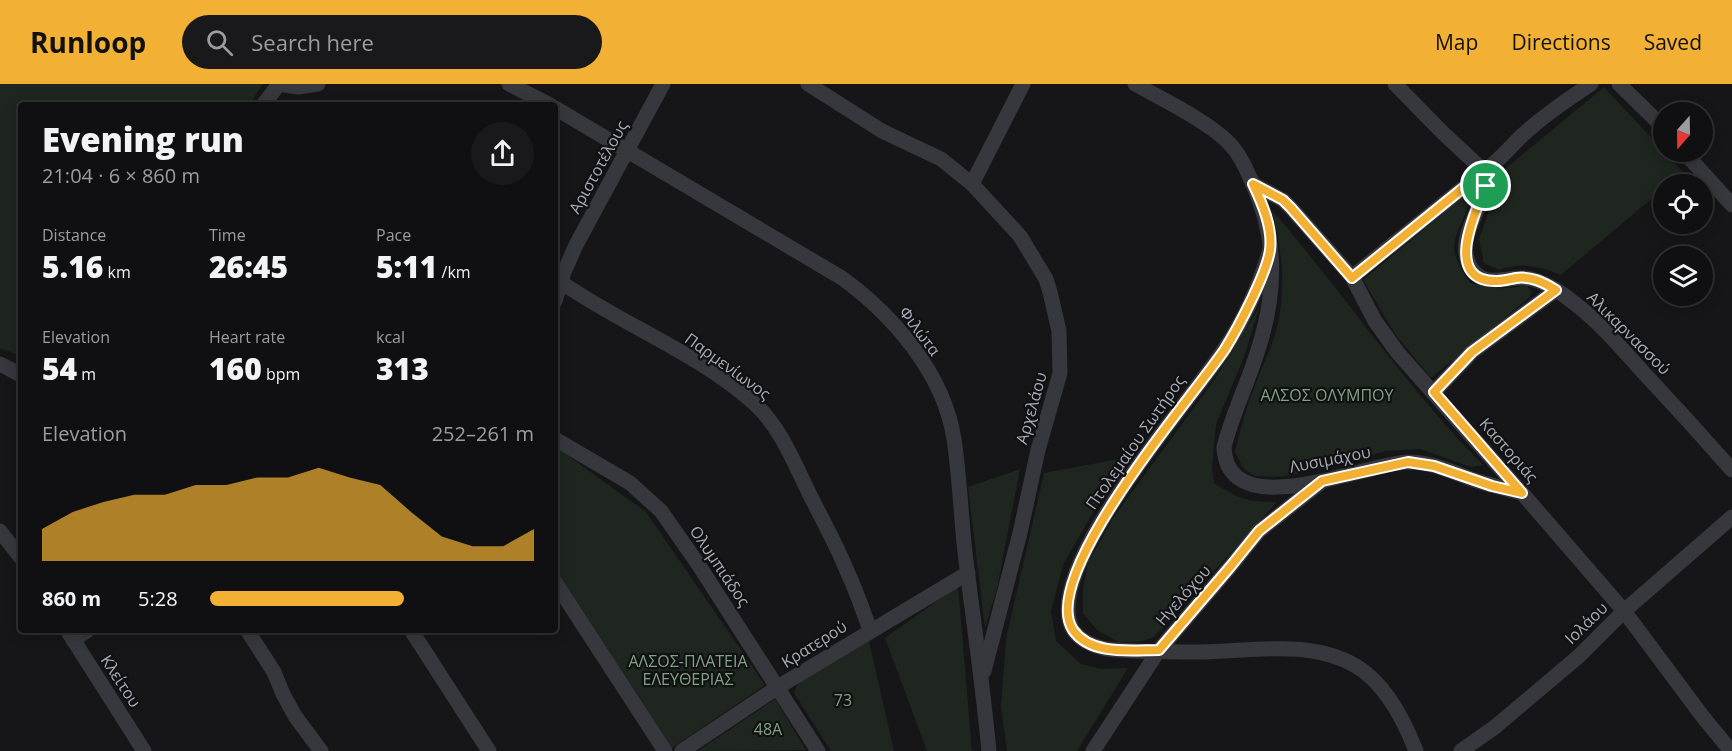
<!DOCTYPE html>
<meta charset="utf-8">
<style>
body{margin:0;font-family:"Open Sans",sans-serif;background:#19191b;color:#f1f3f6;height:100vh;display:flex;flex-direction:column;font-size:22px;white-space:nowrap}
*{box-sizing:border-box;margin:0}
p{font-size:20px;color:#9c9d9f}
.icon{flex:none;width:33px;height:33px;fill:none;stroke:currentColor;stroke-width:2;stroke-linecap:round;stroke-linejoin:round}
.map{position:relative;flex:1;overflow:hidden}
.side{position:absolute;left:18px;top:18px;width:540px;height:531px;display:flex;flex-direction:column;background:#101012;border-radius:6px;box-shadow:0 3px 15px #0003,0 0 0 2px #303032}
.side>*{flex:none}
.needle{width:39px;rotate:200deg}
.controls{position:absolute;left:1653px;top:18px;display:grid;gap:12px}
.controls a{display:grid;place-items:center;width:60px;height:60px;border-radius:50%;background:#101012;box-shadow:0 3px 15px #0003,0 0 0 2px #303032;font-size:30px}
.pin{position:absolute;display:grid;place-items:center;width:51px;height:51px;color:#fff;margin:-26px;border:3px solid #fff;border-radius:50%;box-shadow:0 2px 6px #0007}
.round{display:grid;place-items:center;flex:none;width:63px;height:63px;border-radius:32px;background:#19191b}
.head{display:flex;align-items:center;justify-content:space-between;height:102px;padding:0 24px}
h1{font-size:33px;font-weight:800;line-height:45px}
.stats{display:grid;grid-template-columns:repeat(3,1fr);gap:9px;height:102px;padding:6px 24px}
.stats div{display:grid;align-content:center}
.stats b{font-size:30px;font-weight:800}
.stats small{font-size:16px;font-weight:400}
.stats p{font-size:16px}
.chart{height:168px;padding:12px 24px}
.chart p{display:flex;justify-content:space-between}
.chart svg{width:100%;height:108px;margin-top:6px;fill:#f2b134;opacity:.7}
ul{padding:0 24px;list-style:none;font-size:20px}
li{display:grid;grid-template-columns:96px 72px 1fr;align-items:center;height:45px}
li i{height:15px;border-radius:8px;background:#f2b134}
header{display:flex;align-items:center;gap:36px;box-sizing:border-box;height:84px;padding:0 30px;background:#f2b134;color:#111}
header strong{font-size:28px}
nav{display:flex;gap:33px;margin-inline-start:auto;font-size:21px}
.search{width:420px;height:54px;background:#19191b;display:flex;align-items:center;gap:15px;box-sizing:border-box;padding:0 21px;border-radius:33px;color:#9c9d9f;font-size:22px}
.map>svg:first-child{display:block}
.green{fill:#1e261f}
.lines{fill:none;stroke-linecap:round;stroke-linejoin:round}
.minor{stroke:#37383d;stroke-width:15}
.route-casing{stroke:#fff;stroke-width:12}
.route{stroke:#f2b134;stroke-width:8}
.labels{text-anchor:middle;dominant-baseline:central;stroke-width:4.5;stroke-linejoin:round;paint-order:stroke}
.street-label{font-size:16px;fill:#a8adb8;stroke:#111113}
.park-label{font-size:16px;fill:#7fa381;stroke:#111113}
</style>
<header>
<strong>Runloop</strong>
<div class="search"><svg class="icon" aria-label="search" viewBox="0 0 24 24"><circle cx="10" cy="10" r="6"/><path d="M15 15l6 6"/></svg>Search here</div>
<nav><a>Map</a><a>Directions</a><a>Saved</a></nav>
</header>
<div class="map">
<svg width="1732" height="667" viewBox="0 0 1732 667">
<rect width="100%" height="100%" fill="#161618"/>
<g class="green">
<path d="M0 0H263L249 21H21V272L0 264Z"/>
<path d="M1604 3 1684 89 1669 100H1664L1663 105 1561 191C1540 182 1520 178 1499 186L1484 179 1479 155 1498 102 1500 89Z"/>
<path d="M1469 108H1475C1470 122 1454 150 1454 164 1454 175 1465 190 1470 199 1491 205 1507 206 1527 201L1531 207 1530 213 1431 294 1395 250 1363 196Z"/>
<path d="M1271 125C1344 209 1405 302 1483 381L1471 383 1420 365 1385 367 1354 377 1281 393 1255 392 1243 384 1235 368C1240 348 1245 327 1253 307 1261 282 1275 260 1279 234 1286 197 1281 160 1271 125Z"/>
<path d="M1259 224 1244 273 1216 340 1212 383 1214 399C1239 415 1247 418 1277 418L1154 553 1139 558H1118L1097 546 1083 529V504L1088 479 1113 434 1215 295Z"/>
<path d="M555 364 567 371 646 428 765 601 672 664 555 485Z"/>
<path d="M1124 374 1063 481 1051 527 1056 557 1081 580 1102 585 1128 584 1077 667H1007L1001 623 1006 555 1044 389Z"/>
<path d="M1020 385 997 505 985 544 968 403Z"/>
<path d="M958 502 972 667H927L885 554Z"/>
<path d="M869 557 894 667H831L794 609 798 599Z"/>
<path d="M775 615 806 666 698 667Z"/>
</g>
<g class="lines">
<g class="minor">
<path d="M278 0 298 3 318 0"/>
<path d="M509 0 550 21"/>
<path d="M808 0 882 47 941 75 972 100 1020 152 1046 195 1050 208 1059 247 1060 289 1038 366 1020 449 984 587"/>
<path d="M1135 0C1162 15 1207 37 1228 58 1239 69 1245 82 1251 96 1278 154 1277 209 1257 269 1247 301 1232 331 1224 363 1227 443 1366 379 1408 378 1432 378 1453 388 1474 396 1490 401 1506 405 1522 409"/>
<path d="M1395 0 1443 49 1484 87C1495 113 1452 150 1470 182 1482 205 1504 193 1523 194 1534 194 1544 199 1553 204 1589 226 1615 257 1643 288 1673 320 1703 353 1732 386"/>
<path d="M1619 0 1664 44"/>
<path d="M263 21 279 0"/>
<path d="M555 24 842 194C894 232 944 290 954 355 960 395 961 437 966 477 974 541 983 603 989 667"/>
<path d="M1684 68 1732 121"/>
<path d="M972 100 1023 0"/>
<path d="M1253 100 1283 116 1291 124 1352 193 1375 237 1398 269 1522 409 1624 527 1703 633 1731 667"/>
<path d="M1270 165C1260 200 1245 234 1225 264 1191 317 1042 483 1072 544 1078 556 1094 562 1106 565 1136 568 1168 568 1198 568 1250 568 1308 554 1356 582 1386 600 1404 636 1416 667"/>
<path d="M1352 193 1484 87C1501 76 1511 61 1526 48 1546 30 1568 15 1591 0"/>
<path d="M555 194C619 240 696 267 755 320 781 344 794 379 809 409 822 435 836 460 847 487 856 506 863 527 870 546"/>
<path d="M555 217 564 188 576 161 663 0"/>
<path d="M0 280 21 291"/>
<path d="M1434 308 1472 268 1556 206"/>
<path d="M555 355 630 399 661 427 698 480 818 667"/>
<path d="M0 447 21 474"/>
<path d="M555 498 665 667"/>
<path d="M67 546 144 667"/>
<path d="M247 546 274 588 283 610 295 632 321 667"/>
<path d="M411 546 489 667"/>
<path d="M73 556 88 546"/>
<path d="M682 667 778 603 968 489"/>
<path d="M1093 667 1159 566 1230 483 1259 447 1320 399"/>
<path d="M1461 667 1495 643 1579 572 1624 527 1732 433"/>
</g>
</g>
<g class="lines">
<defs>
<path id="route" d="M1484 87 1487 96 1486 102C1475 128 1442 198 1497 197 1504 197 1510 195 1516 194 1531 192 1543 198 1556 206L1472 268 1434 308 1522 409 1492 402 1434 382 1408 378 1322 397 1259 447 1230 483 1159 566C1132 566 1091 572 1073 546 1037 492 1193 313 1225 265 1238 244 1267 189 1270 166 1273 144 1262 119 1253 100L1283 116 1291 124 1352 194Z"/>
</defs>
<use href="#route" class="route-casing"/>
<use href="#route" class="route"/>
</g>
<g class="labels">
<g class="street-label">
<text transform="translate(598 83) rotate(-61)">Αριστοτέλους</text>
<text transform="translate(920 247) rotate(53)">Φιλώτα</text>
<text transform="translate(1629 249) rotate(45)">Αλικαρνασσού</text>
<text transform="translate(728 282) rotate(36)">Παρμενίωνος</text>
<text transform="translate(1031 324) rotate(-74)">Αρχελάου</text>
<text transform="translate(1135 358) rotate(-55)">Πτολεμαίου Σωτήρος</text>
<text transform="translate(1509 366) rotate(49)">Καστοριάς</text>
<text transform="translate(1330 375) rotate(-11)">Λυσιμάχου</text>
<text transform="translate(720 482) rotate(56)">Ολυμπιάδος</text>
<text transform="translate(1183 511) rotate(-49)">Ηγελόχου</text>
<text transform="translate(1586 539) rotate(-44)">Ιολάου</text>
<text transform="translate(814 560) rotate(-32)">Κρατερού</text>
<text transform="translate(121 597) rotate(57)">Κλείτου</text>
</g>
<g class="park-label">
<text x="1327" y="311">ΑΛΣΟΣ ΟΛΥΜΠΟΥ</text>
<text x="688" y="577">ΑΛΣΟΣ-ΠΛΑΤΕΙΑ<tspan x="688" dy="18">ΕΛΕΥΘΕΡΙΑΣ</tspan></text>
<text x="843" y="616">73</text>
<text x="768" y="645">48Α</text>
</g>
</g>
</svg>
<div class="controls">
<a><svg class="needle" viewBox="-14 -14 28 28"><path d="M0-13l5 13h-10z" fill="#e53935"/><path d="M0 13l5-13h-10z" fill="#9c9d9f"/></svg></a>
<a><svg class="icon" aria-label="locate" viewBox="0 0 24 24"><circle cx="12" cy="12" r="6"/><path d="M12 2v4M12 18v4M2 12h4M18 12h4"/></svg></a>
<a><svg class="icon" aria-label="layers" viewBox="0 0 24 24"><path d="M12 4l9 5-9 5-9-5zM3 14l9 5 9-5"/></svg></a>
</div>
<div class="pin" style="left:1486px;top:102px;background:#1e9e55"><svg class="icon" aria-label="arrive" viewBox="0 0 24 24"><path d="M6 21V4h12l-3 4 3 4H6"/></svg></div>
<section class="side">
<div class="head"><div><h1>Evening run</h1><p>21:04 · 6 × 860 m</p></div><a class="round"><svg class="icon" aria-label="share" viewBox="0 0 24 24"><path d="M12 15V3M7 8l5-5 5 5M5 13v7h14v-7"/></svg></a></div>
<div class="stats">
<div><p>Distance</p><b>5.16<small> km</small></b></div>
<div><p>Time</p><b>26:45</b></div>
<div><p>Pace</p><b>5:11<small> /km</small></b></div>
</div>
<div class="stats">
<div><p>Elevation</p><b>54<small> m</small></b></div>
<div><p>Heart rate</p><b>160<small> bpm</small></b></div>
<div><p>kcal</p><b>313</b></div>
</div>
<div class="chart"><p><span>Elevation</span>252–261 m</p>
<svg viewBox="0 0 160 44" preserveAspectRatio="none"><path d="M0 44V31L10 24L20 20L30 17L40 17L50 13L60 13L70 10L80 10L90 6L100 10L110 13L120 24L130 34L140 38L150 38L160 31V44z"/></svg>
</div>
<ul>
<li><b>860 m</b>5:28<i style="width:60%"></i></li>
</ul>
</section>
</div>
